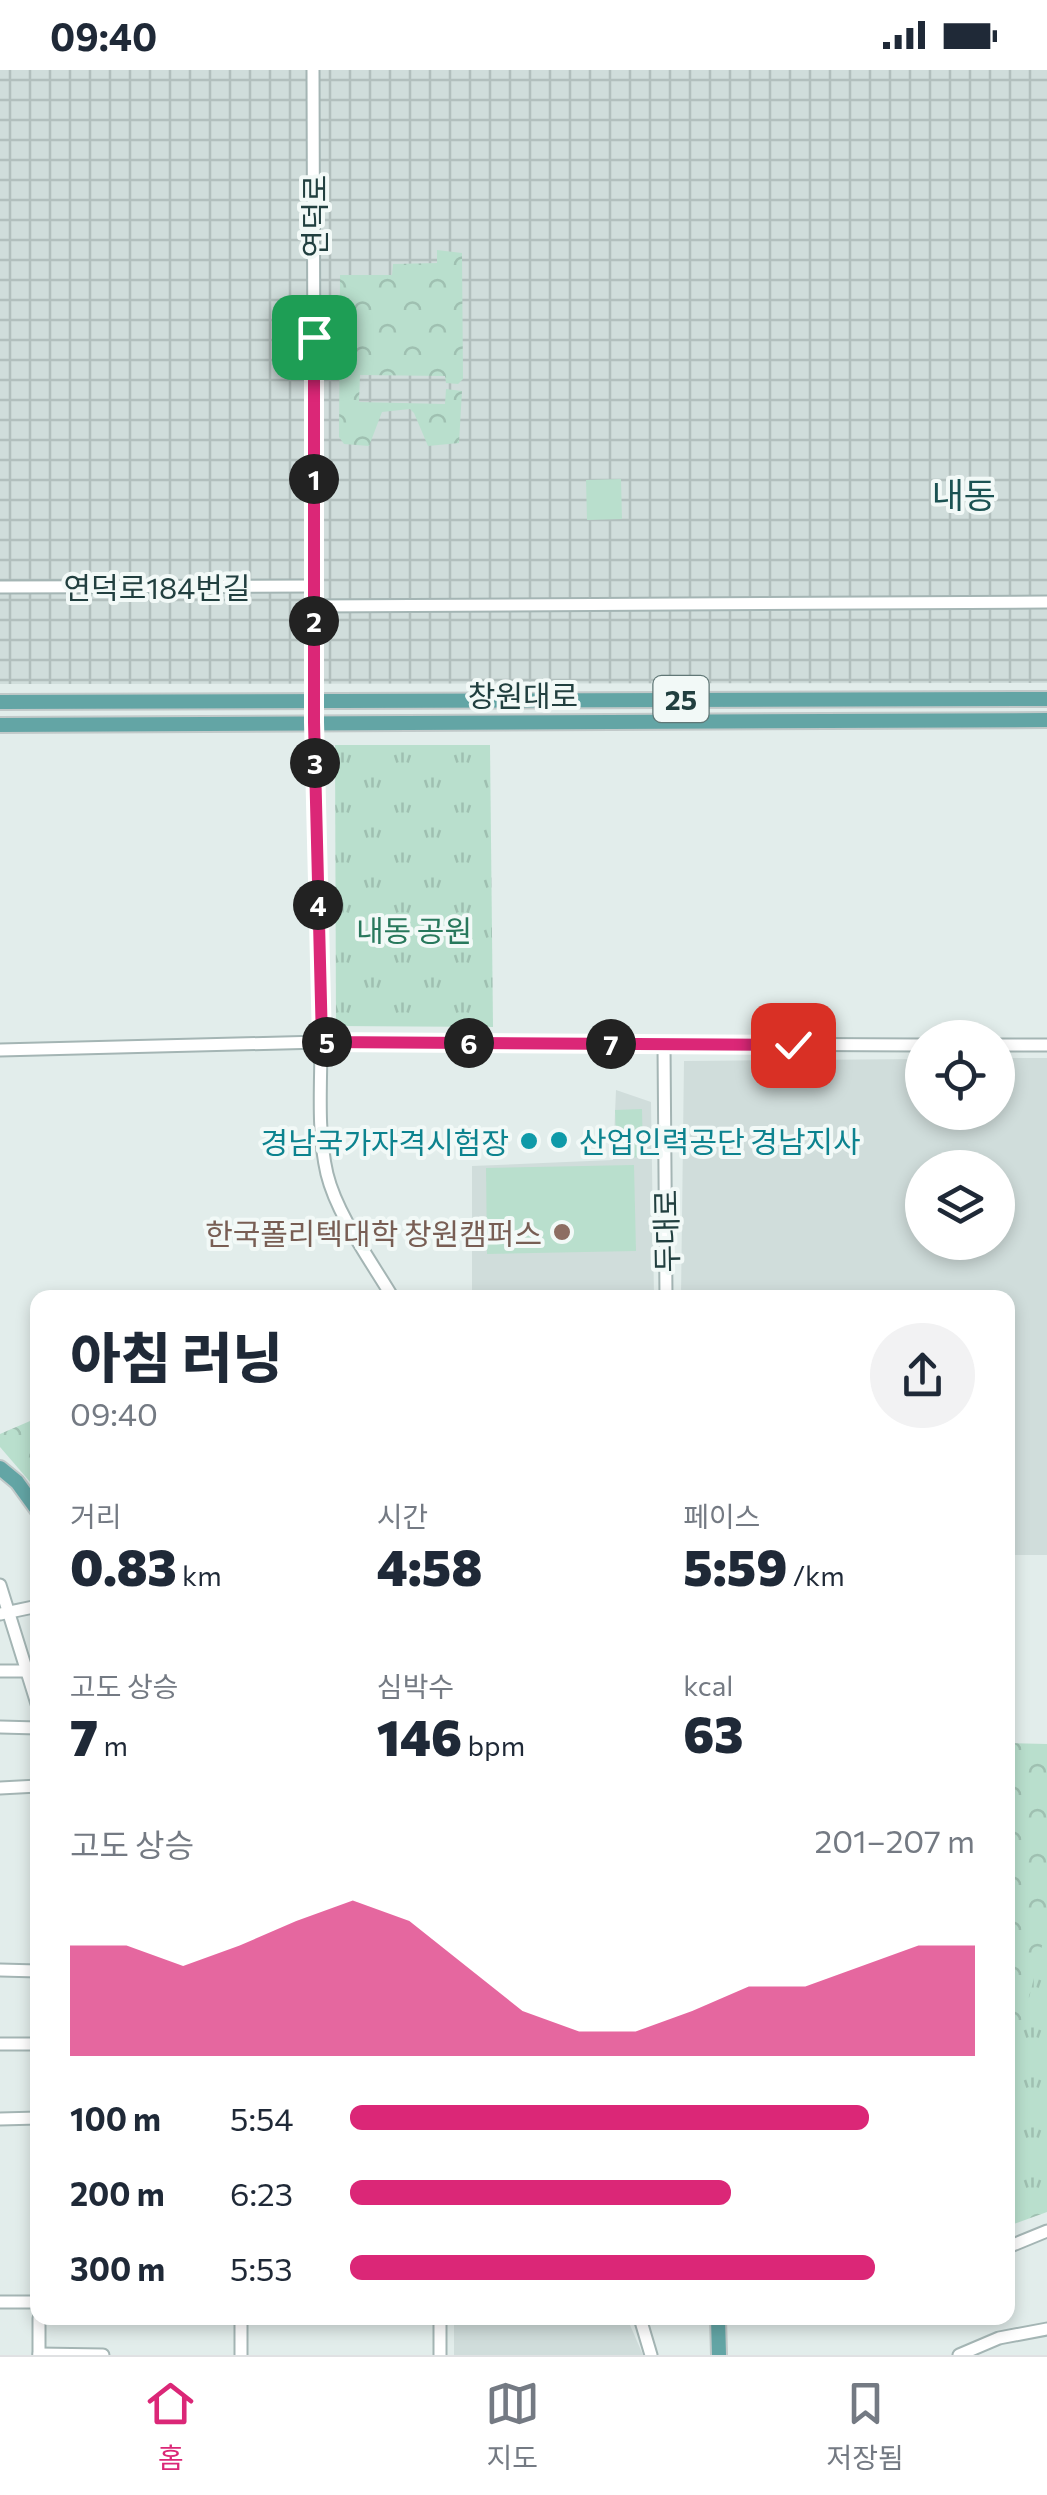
<!DOCTYPE html>
<html lang="ko">
<meta charset="utf-8">
<style>
body{margin:0;font-family:Commissioner,"Noto Sans KR",sans-serif;background:#f2f2f3;color:#1f2937;height:100vh;display:flex;flex-direction:column;font-size:38px;white-space:nowrap}
*{box-sizing:border-box;margin:0}
p{font-size:32px;color:#747a83}
.icon{flex:none;width:55px;height:55px;fill:none;stroke:currentColor;stroke-width:2;stroke-linecap:round;stroke-linejoin:round}
.map{position:relative;flex:1;overflow:hidden}
.panel{position:absolute;left:30px;top:1220px;width:985px;height:1035px;display:flex;flex-direction:column;background:#fff;border-radius:20px;box-shadow:0 5px 15px #0003}
.panel>*{flex:none}
.buttons{position:absolute;left:905px;top:950px;display:grid;gap:20px}
.buttons a{display:grid;place-items:center;width:110px;height:110px;border-radius:50%;background:#fff;box-shadow:0 5px 15px #0003;font-size:50px}
.pin{position:absolute;display:grid;place-items:center;width:85px;height:85px;color:#fff;margin:-42px;border-radius:20px;box-shadow:0 5px 15px #0006}
.km{position:absolute;width:50px;height:50px;margin:-25px;border-radius:50%;background:#222;color:#fff;font-size:28px;line-height:50px;text-align:center}
.round{display:grid;place-items:center;flex:none;width:105px;height:105px;border-radius:52px;background:#f2f2f3}
.head{display:flex;align-items:center;justify-content:space-between;height:170px;padding:0 40px}
h1{font-size:55px;font-weight:800;line-height:75px}
.stats{display:grid;grid-template-columns:repeat(3,1fr);gap:15px;height:170px;padding:10px 40px}
.stats div{display:grid;align-content:center}
.stats b{font-size:50px;font-weight:800}
.stats small{font-size:28px;font-weight:400}
.stats p{font-size:28px}
.chart{height:280px;padding:20px 40px}
.chart p{display:flex;justify-content:space-between}
.chart svg{width:100%;height:180px;margin-top:10px;fill:#db2777;opacity:.7}
ul{padding:0 40px;list-style:none;font-size:32px}
li{display:grid;grid-template-columns:160px 120px 1fr;align-items:center;height:75px}
li i{height:25px;border-radius:12px;background:#db2777}
.status{display:flex;justify-content:space-between;align-items:center;height:70px;padding:0 50px;background:#fff;direction:ltr}
.status svg{height:28px;fill:currentColor}
.tab-bar{display:flex;justify-content:space-around;align-items:center;height:140px;border-top:2px solid #e0e1e3;background:#fff;font-size:28px;color:#747a83}
.tab-bar a{display:grid;justify-items:center;gap:5px}
.tab-bar .on{color:#db2777}
.map>svg:first-child{display:block}
.built{fill:#d0dddb;fill-rule:evenodd}
.industrial{fill:url(#industrial-grid)}
.grass{fill:#b9dfcd}
.forest{fill:url(#forest-crowns)}
.park{fill:url(#park-tufts)}
.lines{fill:none;stroke-linecap:round;stroke-linejoin:round}
.minor-casing{stroke:#a4b5b4;stroke-width:15}
.major-casing{stroke:#c1c9c9;stroke-width:18}
.minor{stroke:#fff;stroke-width:11}
.major{stroke:#63a5a5;stroke-width:14}
.route-casing{stroke:#fff;stroke-width:20}
.route{stroke:#db2777;stroke-width:12}
.culture-dot{fill:#0f9aa8;stroke:#f2f9f7;stroke-width:4}
.education-dot{fill:#8d6e63;stroke:#f2f9f7;stroke-width:4}
.labels{text-anchor:middle;dominant-baseline:central;stroke-width:8;stroke-linejoin:round;paint-order:stroke}
.shield{fill:#f2f9f7;stroke:#607776;stroke-width:2.5}
.shield-label{font-size:28px;font-weight:bold;fill:#213f3f}
.street-label{font-size:30px;fill:#213f3f;stroke:#f2f9f7}
.park-label{font-size:30px;fill:#28785c;stroke:#f2f9f7}
.culture-label{font-size:30px;fill:#0d838f;stroke:#f2f9f7;text-anchor:start}
.education-label{font-size:30px;fill:#785e54;stroke:#f2f9f7;text-anchor:end}
.quarter-label{font-size:35px;fill:#1b5252;stroke:#f2f9f7}
</style>
<div class="status"><b>09:40</b><svg viewBox="0 0 49 12"><path d="M0 12V9h3v3zM5 12V6h3v6zM10 12V3h3v9zM15 12V0h3v12zM26 1h20v11H26zM47 4h2v5h-2z"/></svg></div>
<div class="map">
<svg width="1047" height="2285" viewBox="0 0 1047 2285">
<defs>
<pattern id="industrial-grid" width="8" height="8" patternUnits="userSpaceOnUse" patternTransform="scale(2.5)"><rect width="8" height="8" fill="#d0dddb"/><path d="M0 4h8M4 0v8" fill="none" stroke="#b2bfbd"/></pattern>
<pattern id="forest-crowns" width="20" height="18" patternUnits="userSpaceOnUse" patternTransform="scale(2.5)"><rect width="20" height="18" fill="#b9dfcd"/><path d="M2 6a3 3 0 1 1 6 0M12 15a3 3 0 1 1 6 0" fill="none" stroke="#9fc0b1"/></pattern>
<pattern id="park-tufts" width="24" height="20" patternUnits="userSpaceOnUse" patternTransform="scale(2.5)"><rect width="24" height="20" fill="#b9dfcd"/><path d="M3 7l-1-3M5 7V3M7 7l1-3M15 17l-1-3M17 17v-4M19 17l1-3" fill="none" stroke="#9fc0b1"/></pattern>
</defs>
<rect width="100%" height="100%" fill="#e2edeb"/>
<g class="built">
<path d="M998 988H1047V1485H1008V1228L681 1227 684 991 922 989V1042H998ZM922 1098H998V1172H922Z"/>
<path d="M616 1020 651 1032 654 1227H472V1096L613 1090Z"/>
<path d="M454 2248H627L643 2285H454Z"/>
</g>
<path class="industrial" d="M0 0H1047V613L0 614Z"/>
<g class="grass">
<path d="M621 409 622 449 587 450 586 410Z"/>
<path d="M642 1039 643 1087 617 1088 615 1040Z"/>
<path d="M634 1095 636 1181 487 1184 486 1098Z"/>
</g>
<g class="forest">
<path d="M437 180 462 183 463 309 458 314 446 313 445 306 360 305 359 332 445 334 446 319 462 321 459 373 428 376 414 343 410 339 382 342 369 376 344 374 339 367 340 205H392L393 194 437 193Z"/>
<path d="M37 1348V1420L0 1377V1364Z"/>
<path d="M1008 1673 1047 1674V2142L1008 2156Z"/>
</g>
<g class="park">
<path d="M335 675H490L493 957 336 956Z"/>
<path d="M1047 1856V2125L1008 2141V1962L1024 1948Z"/>
</g>
<g class="lines">
<defs>
<g id="minor">
<path d="M313 0 315 652 321 972 922 975"/>
<path d="M0 517 314 516"/>
<path d="M314 536 1047 532"/>
<path d="M664 975 666 1228"/>
<path d="M998 975H1047"/>
<path d="M0 980 321 972C321 1016 317 1061 327 1104 337 1145 371 1191 393 1228"/>
<path d="M0 1515 38 1637"/>
<path d="M0 1544 38 1536"/>
<path d="M0 1601H27"/>
<path d="M0 1657 38 1658"/>
<path d="M0 1718 38 1716"/>
<path d="M0 1900 38 1901"/>
<path d="M0 1974H38"/>
<path d="M0 2049 38 2048"/>
<path d="M1008 2177 1047 2161"/>
<path d="M0 2232H38"/>
<path d="M241 2248V2285"/>
<path d="M640 2248 651 2285"/>
<path d="M39 2284 103 2285"/>
<path d="M39 2285V2248"/>
<path d="M440 2285V2248"/>
<path d="M959 2285 999 2268 1047 2259"/>
</g>
<g id="major">
<path d="M0 632 1047 629"/>
<path d="M0 655 1047 650"/>
<path d="M0 1398 17 1412 38 1441"/>
<path d="M718 2248 719 2285"/>
</g>
</defs>
<use href="#minor" class="minor-casing"/>
<use href="#major" class="major-casing"/>
<use href="#minor" class="minor"/>
<use href="#major" class="major"/>
</g>
<g class="lines">
<defs>
<path id="route" d="M314 267V652L322 972 793 975"/>
</defs>
<use href="#route" class="route-casing"/>
<use href="#route" class="route"/>
</g>
<g class="culture-dot">
<circle cx="559" cy="1070" r="10"/>
<circle cx="529" cy="1071" r="10"/>
</g>
<circle class="education-dot" cx="562" cy="1162" r="10"/>
<g class="labels">
<rect class="shield" x="653.5" y="606" width="55" height="46" rx="8"/>
<g class="shield-label">
<text x="681" y="629">25</text>
</g>
<g class="street-label">
<text transform="translate(313 146) rotate(-90)">연덕로</text>
<text x="157" y="516">연덕로184번길</text>
<text x="523" y="624">창원대로</text>
<text transform="translate(665 1161) rotate(-91)">두대로</text>
</g>
<g class="park-label">
<text x="414" y="859">내동 공원</text>
</g>
<g class="culture-label">
<text x="579" y="1070">산업인력공단 경남지사</text>
<text x="509" y="1071" text-anchor="end">경남국가자격시험장</text>
</g>
<g class="education-label">
<text x="542" y="1162">한국폴리텍대학 창원캠퍼스</text>
</g>
<g class="quarter-label">
<text x="964" y="423">내동</text>
</g>
</g>
</svg>
<div class="buttons">
<a><svg class="icon" aria-label="locate" viewBox="0 0 24 24"><circle cx="12" cy="12" r="6"/><path d="M12 2v4M12 18v4M2 12h4M18 12h4"/></svg></a>
<a><svg class="icon" aria-label="layers" viewBox="0 0 24 24"><path d="M12 4l9 5-9 5-9-5zM3 14l9 5 9-5"/></svg></a>
</div>
<div class="pin" style="left:314px;top:267px;background:#1e9e55"><svg class="icon" aria-label="arrive" viewBox="0 0 24 24"><path d="M6 21V4h12l-3 4 3 4H6"/></svg></div>
<div class="pin" style="left:793px;top:975px;background:#d93025"><svg class="icon" aria-label="check" viewBox="0 0 24 24"><path d="M5 12l5 5 9-10"/></svg></div>
<b class="km" style="left:314px;top:409px">1</b>
<b class="km" style="left:314px;top:551px">2</b>
<b class="km" style="left:315px;top:693px">3</b>
<b class="km" style="left:318px;top:835px">4</b>
<b class="km" style="left:327px;top:972px">5</b>
<b class="km" style="left:469px;top:973px">6</b>
<b class="km" style="left:611px;top:974px">7</b>
<section class="panel">
<div class="head"><div><h1>아침 러닝</h1><p>09:40</p></div><a class="round"><svg class="icon" aria-label="share" viewBox="0 0 24 24"><path d="M12 15V3M7 8l5-5 5 5M5 13v7h14v-7"/></svg></a></div>
<div class="stats">
<div><p>거리</p><b>0.83<small> km</small></b></div>
<div><p>시간</p><b>4:58</b></div>
<div><p>페이스</p><b>5:59<small> /km</small></b></div>
</div>
<div class="stats">
<div><p>고도 상승</p><b>7<small> m</small></b></div>
<div><p>심박수</p><b>146<small> bpm</small></b></div>
<div><p>kcal</p><b>63</b></div>
</div>
<div class="chart"><p><span>고도 상승</span>201–207 m</p>
<svg viewBox="0 0 160 44" preserveAspectRatio="none"><path d="M0 44V17L10 17L20 22L30 17L40 11L50 6L60 11L70 22L80 33L90 38L100 38L110 33L120 27L130 27L140 22L150 17L160 17V44z"/></svg>
</div>
<ul>
<li><b>100 m</b>5:54<i style="width:83%"></i></li>
<li><b>200 m</b>6:23<i style="width:61%"></i></li>
<li><b>300 m</b>5:53<i style="width:84%"></i></li>
</ul>
</section>
</div>
<nav class="tab-bar">
<a class="on"><svg class="icon" aria-label="home" viewBox="0 0 24 24"><path d="M3 11l9-7 9 7M6 9v11h12V9"/></svg>홈</a>
<a><svg class="icon" aria-label="map" viewBox="0 0 24 24"><path d="M3 6l6-2 6 2 6-2v14l-6 2-6-2-6 2zM9 4v14M15 6v14"/></svg>지도</a>
<a><svg class="icon" aria-label="saved" viewBox="0 0 24 24"><path d="M7 4h10v16l-5-4-5 4z"/></svg>저장됨</a>
</nav>
